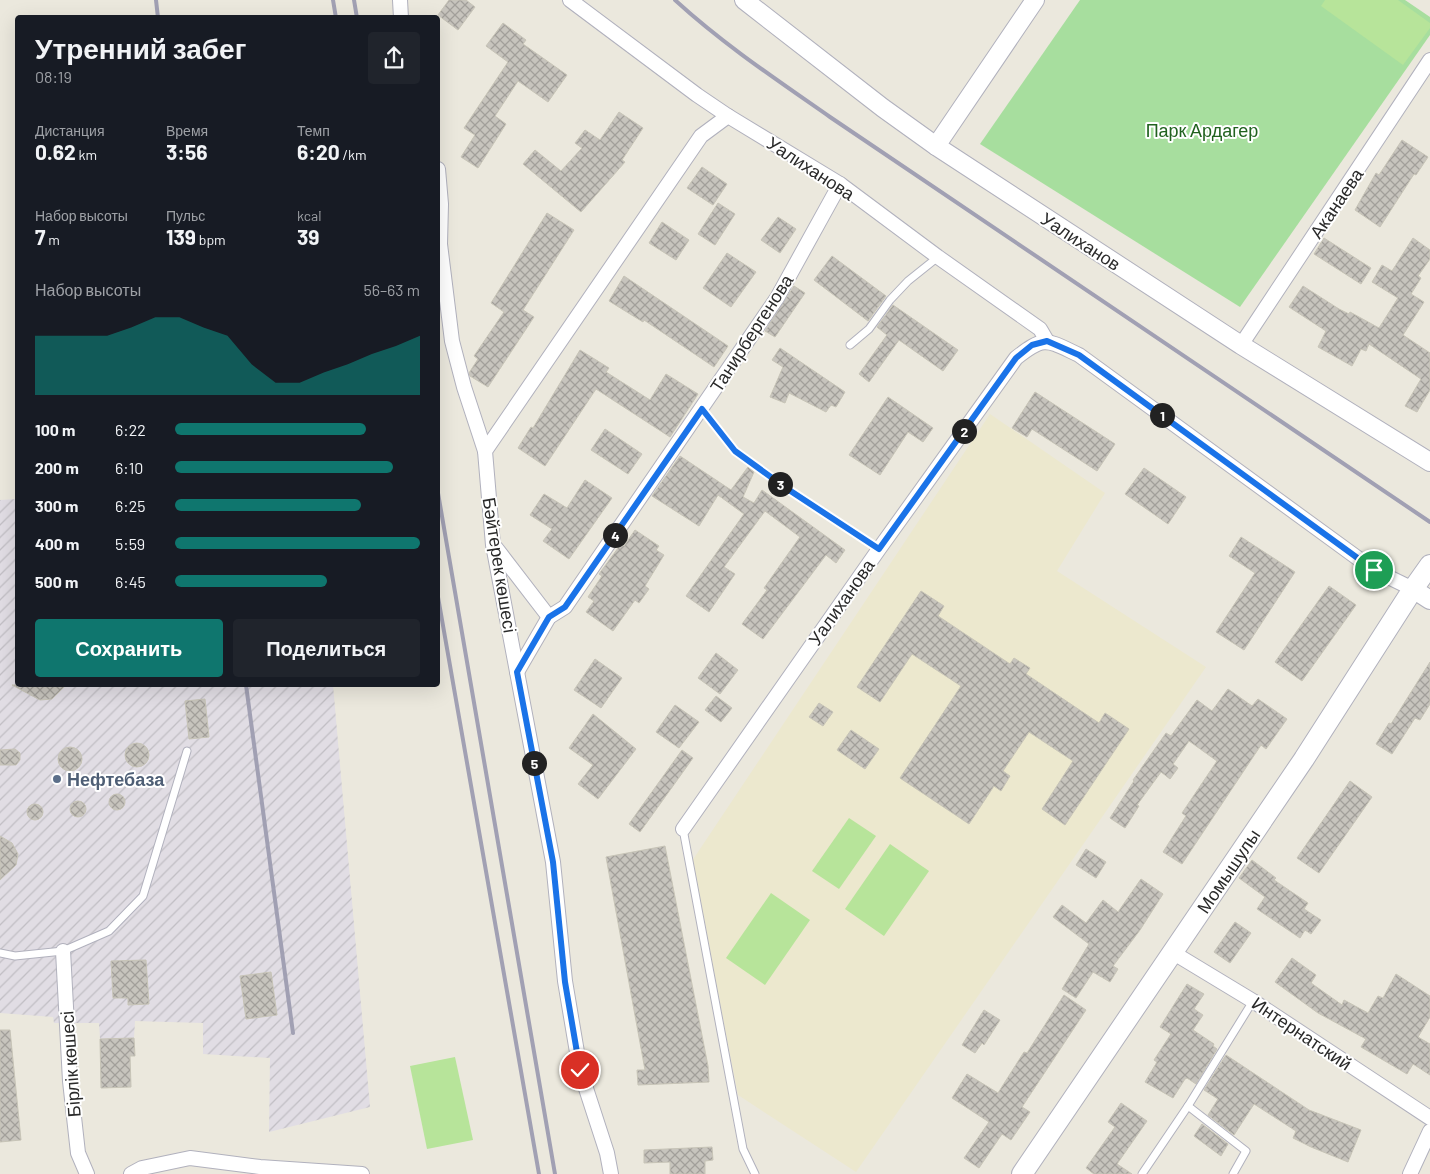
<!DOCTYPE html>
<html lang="ru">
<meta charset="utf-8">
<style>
body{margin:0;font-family:Barlow,sans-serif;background:#20242c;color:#f1f3f6;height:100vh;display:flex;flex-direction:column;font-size:19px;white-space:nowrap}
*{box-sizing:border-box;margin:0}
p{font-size:16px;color:#9ea1a6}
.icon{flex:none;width:28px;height:28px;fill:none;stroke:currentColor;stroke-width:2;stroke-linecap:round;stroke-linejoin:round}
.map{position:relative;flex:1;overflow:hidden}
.details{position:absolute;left:15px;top:15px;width:425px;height:672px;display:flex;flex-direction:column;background:#171b24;border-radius:5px;box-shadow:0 5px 20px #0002}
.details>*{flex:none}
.pin{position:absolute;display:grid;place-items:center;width:42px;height:42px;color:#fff;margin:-21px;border:2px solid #fff;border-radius:50%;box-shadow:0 1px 5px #0007}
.km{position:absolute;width:25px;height:25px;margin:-12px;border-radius:50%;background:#222;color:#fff;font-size:14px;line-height:25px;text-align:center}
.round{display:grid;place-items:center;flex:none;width:52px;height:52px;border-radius:5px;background:#20242c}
.summary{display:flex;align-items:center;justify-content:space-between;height:85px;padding:0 20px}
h1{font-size:28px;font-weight:700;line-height:38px}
.stats{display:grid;grid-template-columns:repeat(3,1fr);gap:8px;height:85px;padding:5px 20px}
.stats div{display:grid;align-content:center}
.stats b{font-size:21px;font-weight:700}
.stats small{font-size:14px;font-weight:400}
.stats p{font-size:14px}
.chart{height:140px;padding:10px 20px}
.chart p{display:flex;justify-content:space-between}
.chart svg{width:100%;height:90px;margin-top:5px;fill:#0f766e;opacity:.7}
.primary-button{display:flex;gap:10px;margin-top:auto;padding:10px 20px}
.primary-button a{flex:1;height:58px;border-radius:5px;background:#0f766e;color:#fff;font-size:20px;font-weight:700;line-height:58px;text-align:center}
.primary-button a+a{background:#20242c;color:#f1f3f6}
ul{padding:0 20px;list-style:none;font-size:16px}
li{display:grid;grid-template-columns:80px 60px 1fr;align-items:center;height:38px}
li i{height:12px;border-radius:6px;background:#0f766e}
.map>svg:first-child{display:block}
.industrial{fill:url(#industrial-furrows)}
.education{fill:#ece8ce}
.grass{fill:#a7de9e}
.pitch{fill:#b7e49a}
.building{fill:url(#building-cross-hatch);stroke:#c7c4b7}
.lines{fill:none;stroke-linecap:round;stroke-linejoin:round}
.service-casing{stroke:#b1b1bd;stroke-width:9}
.minor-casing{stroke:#b1b1bd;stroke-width:16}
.tertiary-casing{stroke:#b1b1bd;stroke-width:20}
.secondary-casing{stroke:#b1b1bd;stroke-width:22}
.service{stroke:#fff;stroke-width:7}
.minor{stroke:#fff;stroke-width:14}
.tertiary{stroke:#fff;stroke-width:18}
.secondary{stroke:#fff;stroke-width:20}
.rail{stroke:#a1a0b3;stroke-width:4}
.route-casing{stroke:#fff;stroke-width:10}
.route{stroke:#1a73e8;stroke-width:6}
.service-dot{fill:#5c6f8a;stroke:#fff;stroke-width:2}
.labels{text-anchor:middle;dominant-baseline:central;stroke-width:4;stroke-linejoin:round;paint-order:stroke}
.park-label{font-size:18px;fill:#21621f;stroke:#fff}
.street-label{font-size:18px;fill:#2a2a2a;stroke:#fff}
.service-label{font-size:18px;font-weight:bold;fill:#4e5e75;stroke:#fff;text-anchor:start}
</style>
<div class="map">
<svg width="1430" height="1174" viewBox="0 0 1430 1174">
<defs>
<pattern id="industrial-furrows" width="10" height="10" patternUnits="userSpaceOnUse" patternTransform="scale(1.25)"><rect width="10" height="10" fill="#e1dde4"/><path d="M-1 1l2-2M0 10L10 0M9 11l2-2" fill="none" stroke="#c1bec4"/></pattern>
<pattern id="building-cross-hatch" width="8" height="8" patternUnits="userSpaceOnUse" patternTransform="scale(1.25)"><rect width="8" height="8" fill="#c7c4bd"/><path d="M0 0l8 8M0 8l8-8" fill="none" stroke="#a29f9a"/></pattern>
</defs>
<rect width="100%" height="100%" fill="#ebe8dd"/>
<path class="industrial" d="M17 499 18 685H333L370 1107 269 1132 270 1058 203 1054V1023L135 1021 134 1038 100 1039 99 1023H54L53 1017 0 1013V500Z"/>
<path class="education" d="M990 414 1105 493 1057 571 1206 667 856 1172 738 1095 692 861Z"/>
<path class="grass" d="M1080 0H1405L1430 17V35L1240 307 980 144Z"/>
<g class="pitch">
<path d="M1325 0H1398L1430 23V28L1403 65 1321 6Z"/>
<path d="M849 818 876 836 839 889 812 871Z"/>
<path d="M890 844 929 871 884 936 845 909Z"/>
<path d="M771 893 810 920 765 985 726 958Z"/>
<path d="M455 1057 473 1140 427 1149 410 1066Z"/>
</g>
<g class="building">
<path d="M449 0H466L475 7 458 30 438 15Z"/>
<path d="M503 23 526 40 523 44 567 75 548 102 518 81 495 116 506 124 478 168 461 157 475 135 464 128 508 62 486 46Z"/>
<path d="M619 112 643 128 622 160 625 162 581 212 523 164 535 150 561 171 582 148 575 143 585 130 600 140Z"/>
<path d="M1402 140 1428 157 1416 175 1414 174 1380 227 1355 210 1376 173 1379 175Z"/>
<path d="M702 167 727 184 713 205 687 188Z"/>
<path d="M718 203 735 214 715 245 698 234Z"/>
<path d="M547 213 574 230 523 310 534 317 488 387 470 376 469 373 478 359 474 356 504 312 491 303Z"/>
<path d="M778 217 796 229 780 253 761 240Z"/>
<path d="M662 222 689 240 676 260 649 243Z"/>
<path d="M1324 238 1371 268 1361 284 1314 254Z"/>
<path d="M1413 238 1430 250V259L1418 276 1421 278 1411 294 1424 302 1403 335 1430 353V390L1417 412 1405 406 1421 379 1369 344 1366 351 1361 349 1352 366 1318 347 1326 331 1289 307 1303 286 1339 309 1349 314 1350 312 1379 328 1398 298 1372 282 1382 265 1392 271Z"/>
<path d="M727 253 756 272 731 307 703 288Z"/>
<path d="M832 256 886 296 868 321 814 280Z"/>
<path d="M624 276 728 346 714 367 644 320 643 322 609 301Z"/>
<path d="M794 286 805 293 775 337 765 331Z"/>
<path d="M893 305 958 350 943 371 899 340 869 382 859 374 887 335 877 327Z"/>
<path d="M780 348 845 392 836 407 831 405 826 412 789 393 785 403 770 397 783 367 772 360Z"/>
<path d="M580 350 609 368 606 372 650 400 666 374 698 394 670 437 596 389 545 466 518 448 531 427 533 428Z"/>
<path d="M1035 392 1115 444 1097 471 1032 429 1027 437 1012 428Z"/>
<path d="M888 397 933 428 923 442 908 432 880 475 849 455Z"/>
<path d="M605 429 642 454 628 474 591 450Z"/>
<path d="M680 456 731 490 748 467 754 472 743 497 754 503 762 490 845 550 836 563 826 555 763 639 742 624 767 590 764 588 800 537 765 511 724 567 735 574 709 612 686 596 744 514 718 495 699 526 652 496Z"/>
<path d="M1144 468 1186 497 1168 524 1125 494Z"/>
<path d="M585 480 612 498 569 559 543 541 552 529 530 515 544 494 567 508Z"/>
<path d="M635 530 659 546 656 550 664 555 645 586 649 589 639 603 635 600 613 631 586 612 594 601 588 597 602 576 599 574 621 544 624 546Z"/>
<path d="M1241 537 1295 572 1244 650 1216 632 1255 573 1229 556Z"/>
<path d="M1329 586 1356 605 1302 681 1275 662Z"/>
<path d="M921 591 944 606 938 616 1010 664 1014 658 1030 668 1026 674 1099 723 1105 713 1129 729 1065 825 1042 809 1073 761 1029 732 1003 771 1010 776 1001 791 994 786 969 824 900 778 961 686 912 654 880 702 857 687Z"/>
<path d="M716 653 738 670 720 694 698 678Z"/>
<path d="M595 659 622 678 601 708 574 690Z"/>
<path d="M1430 662V704L1420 720 1415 718 1392 754 1376 744 1389 723 1391 724Z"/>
<path d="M12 685H66L52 699 40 700Z"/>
<path d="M1228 689 1252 706 1258 699 1287 719 1266 749 1261 745 1182 864 1163 852 1186 816 1182 813 1217 761 1189 741 1173 764 1178 768 1170 779 1161 772 1137 805 1139 806 1125 828 1110 818 1134 781 1133 780 1166 733 1171 736 1197 700 1212 711Z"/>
<path d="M716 696 732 708 721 722 705 710Z"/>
<path d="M205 699 209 737 189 739 185 701Z"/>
<path d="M819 703 833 712 823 726 809 717Z"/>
<path d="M675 705 699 722 679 748 656 732Z"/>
<path d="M593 714 636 749 598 799 578 784 593 765 569 748Z"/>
<path d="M851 730 879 749 865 769 837 750Z"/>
<circle cx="137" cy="755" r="12"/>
<circle cx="70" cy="759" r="12"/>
<path d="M15 749 20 753V760L16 765H0V750Z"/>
<path d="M682 750 693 758 640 832 629 824Z"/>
<path d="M1350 781 1372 797 1319 873 1297 858Z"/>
<circle cx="117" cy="802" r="8"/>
<circle cx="78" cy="809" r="8"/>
<circle cx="35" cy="812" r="8"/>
<path d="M0 836 12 843 18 854 16 865 0 880Z"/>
<path d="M665 846 708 1066 709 1082 638 1085 637 1070H645L606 857Z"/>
<path d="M1086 849 1106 862 1096 878 1076 865Z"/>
<path d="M1252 860 1276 878 1274 880 1308 903 1304 909 1321 920 1311 934 1305 930 1300 938 1257 909 1265 897 1239 878Z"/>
<path d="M1141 879 1163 894 1140 930 1113 966 1118 969 1110 982 1093 972 1076 998 1062 989 1089 944 1053 917 1062 905 1086 923 1103 900 1118 912Z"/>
<path d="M1235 922 1251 933 1230 963 1214 952Z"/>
<path d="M1292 958 1316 975 1311 983 1342 1005 1344 1000 1368 1013 1378 996 1383 998 1396 974 1430 996V1017L1418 1037 1430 1044V1075L1413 1064 1407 1074 1361 1047 1366 1039 1318 1013 1275 982Z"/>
<path d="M146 960 149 1004 128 1005V998H113L111 961Z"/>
<path d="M271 972 277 1015 246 1019 240 976Z"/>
<path d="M1187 984 1204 994 1194 1009 1203 1015 1193 1030 1214 1044 1213 1046 1217 1049 1196 1084 1187 1078 1185 1079 1173 1098 1145 1082 1157 1062 1154 1060 1171 1034 1160 1027Z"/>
<path d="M1064 995 1086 1010 1022 1107 1030 1112 1011 1140 1002 1134 979 1168 964 1158 989 1122 952 1098 967 1074 998 1093 1024 1052 1027 1053Z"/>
<path d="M984 1010 1000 1020 984 1045 982 1043 975 1053 962 1045Z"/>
<path d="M0 1030H10L21 1140 0 1142Z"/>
<path d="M134 1038 135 1056H130L131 1087 101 1088 100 1039Z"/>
<path d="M1226 1055 1309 1110 1361 1130 1348 1162 1311 1147 1293 1138 1296 1131 1254 1104 1234 1135 1208 1115 1218 1099 1204 1090Z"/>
<path d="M1121 1103 1147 1121 1117 1164 1132 1174H1094L1086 1168 1115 1127 1108 1122Z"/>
<path d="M1202 1124 1228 1144 1221 1156 1194 1136Z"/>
<path d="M712 1147 713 1160 705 1161V1174H670V1162L644 1163V1150Z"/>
</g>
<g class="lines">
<defs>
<g id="service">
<path d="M850 345 869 329 890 300 908 281 938 257"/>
<path d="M702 409 735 451 786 488 879 549"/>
<path d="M683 829 743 1149 755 1174"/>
<path d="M0 953 15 956 63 951 109 931 143 896 187 751"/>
<path d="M1188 1106 1246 1151 1233 1174"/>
<path d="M1142 1174 1188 1106 1253 1001"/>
</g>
<g id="minor">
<path d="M400 0 401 18"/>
<path d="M570 0 697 95 728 116 840 184 938 257 1040 329 1047 341"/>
<path d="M438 169 441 204 440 244 452 341 464 387 485 451"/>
<path d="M1241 345 1430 60"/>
<path d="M496 548 549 617"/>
<path d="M517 672 549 617 565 607 777 298 840 184"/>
<path d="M683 829 879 549 1016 358C1045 335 1047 340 1079 355L1374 570 1413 589"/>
<path d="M63 951 70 1081 78 1153 87 1174"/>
<path d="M1172 952 1253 1001 1430 1118"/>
<path d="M131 1174 142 1168 190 1158 260 1167 362 1174"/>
<path d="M611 1174 607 1153 580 1070 565 981 553 862 493 545 485 451 701 136 728 116"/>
<path d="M1410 1174 1430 1131"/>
</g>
<g id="tertiary">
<path d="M744 0 883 108 936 146 1241 345 1430 462"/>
<path d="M936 146 1035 0"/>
<path d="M1413 589 1430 600"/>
</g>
<path id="secondary" d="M1022 1174 1304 759 1413 589 1430 565"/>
</defs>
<use href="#service" class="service-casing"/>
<use href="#minor" class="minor-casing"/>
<use href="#tertiary" class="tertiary-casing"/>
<use href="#secondary" class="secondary-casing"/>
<use href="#service" class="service"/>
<use href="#minor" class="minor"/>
<use href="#tertiary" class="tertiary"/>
<use href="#secondary" class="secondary"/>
<g class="rail">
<path d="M156 0 158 18"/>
<path d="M333 0 336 18"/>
<path d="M354 0 357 18"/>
<path d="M675 0C723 44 777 80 830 117L1430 522"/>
<path d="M438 493 555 1174"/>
<path d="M438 597 539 1174"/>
<path d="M246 685 293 1033"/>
</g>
</g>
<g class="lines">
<defs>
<path id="route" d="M580 1070 565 982 553 862 517 672 549 617 565 607 702 409 735 451 786 488 879 549 1016 358 1032 345 1047 341 1079 355 1374 570"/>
</defs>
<use href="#route" class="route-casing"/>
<use href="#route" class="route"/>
</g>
<circle class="service-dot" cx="57" cy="779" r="5"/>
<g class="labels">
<g class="park-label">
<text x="1202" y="130">Парк Ардагер</text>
</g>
<g class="street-label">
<text transform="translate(811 168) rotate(33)">Уалиханова</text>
<text transform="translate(1336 203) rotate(-56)">Аканаева</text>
<text transform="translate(1081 241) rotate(33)">Уалиханов</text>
<text transform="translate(751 333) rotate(-57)">Танирбергенова</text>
<text transform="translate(500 565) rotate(81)">Бәйтерек көшесі</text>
<text transform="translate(841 602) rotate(-55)">Уалиханова</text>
<text transform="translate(1228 871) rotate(-56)">Момышулы</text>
<text transform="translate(1302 1033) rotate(34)">Интернатский</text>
<text transform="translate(70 1064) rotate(-94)">Бірлік көшесі</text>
</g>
<g class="service-label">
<text x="67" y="779">Нефтебаза</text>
</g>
</g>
</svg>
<div class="pin" style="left:1374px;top:570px;background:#1e9e55"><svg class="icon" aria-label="arrive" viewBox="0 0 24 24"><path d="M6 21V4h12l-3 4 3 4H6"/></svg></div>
<div class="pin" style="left:580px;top:1070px;background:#d93025"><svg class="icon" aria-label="check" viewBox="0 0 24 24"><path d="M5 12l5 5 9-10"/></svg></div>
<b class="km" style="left:1162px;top:415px">1</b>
<b class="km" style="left:964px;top:431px">2</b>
<b class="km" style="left:780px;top:484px">3</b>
<b class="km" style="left:615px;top:535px">4</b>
<b class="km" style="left:534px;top:763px">5</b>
<section class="details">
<div class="summary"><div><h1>Утренний забег</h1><p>08:19</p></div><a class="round"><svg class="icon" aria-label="share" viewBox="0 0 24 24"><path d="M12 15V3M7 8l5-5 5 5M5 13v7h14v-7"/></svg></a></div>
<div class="stats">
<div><p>Дистанция</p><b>0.62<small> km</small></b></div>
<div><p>Время</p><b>3:56</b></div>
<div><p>Темп</p><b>6:20<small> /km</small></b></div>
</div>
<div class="stats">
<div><p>Набор высоты</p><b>7<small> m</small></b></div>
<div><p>Пульс</p><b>139<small> bpm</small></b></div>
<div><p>kcal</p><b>39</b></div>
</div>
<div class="chart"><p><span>Набор высоты</span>56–63 m</p>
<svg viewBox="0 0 160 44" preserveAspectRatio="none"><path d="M0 44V15L10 15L20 15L30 15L40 11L50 6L60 6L70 11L80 15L90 29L100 38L110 38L120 33L130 29L140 24L150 20L160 15V44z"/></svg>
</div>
<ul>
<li><b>100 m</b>6:22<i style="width:78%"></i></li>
<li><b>200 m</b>6:10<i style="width:89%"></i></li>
<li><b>300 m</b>6:25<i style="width:76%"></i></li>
<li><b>400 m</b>5:59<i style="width:100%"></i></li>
<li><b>500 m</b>6:45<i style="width:62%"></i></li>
</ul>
<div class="primary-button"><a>Сохранить</a><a>Поделиться</a></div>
</section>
</div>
